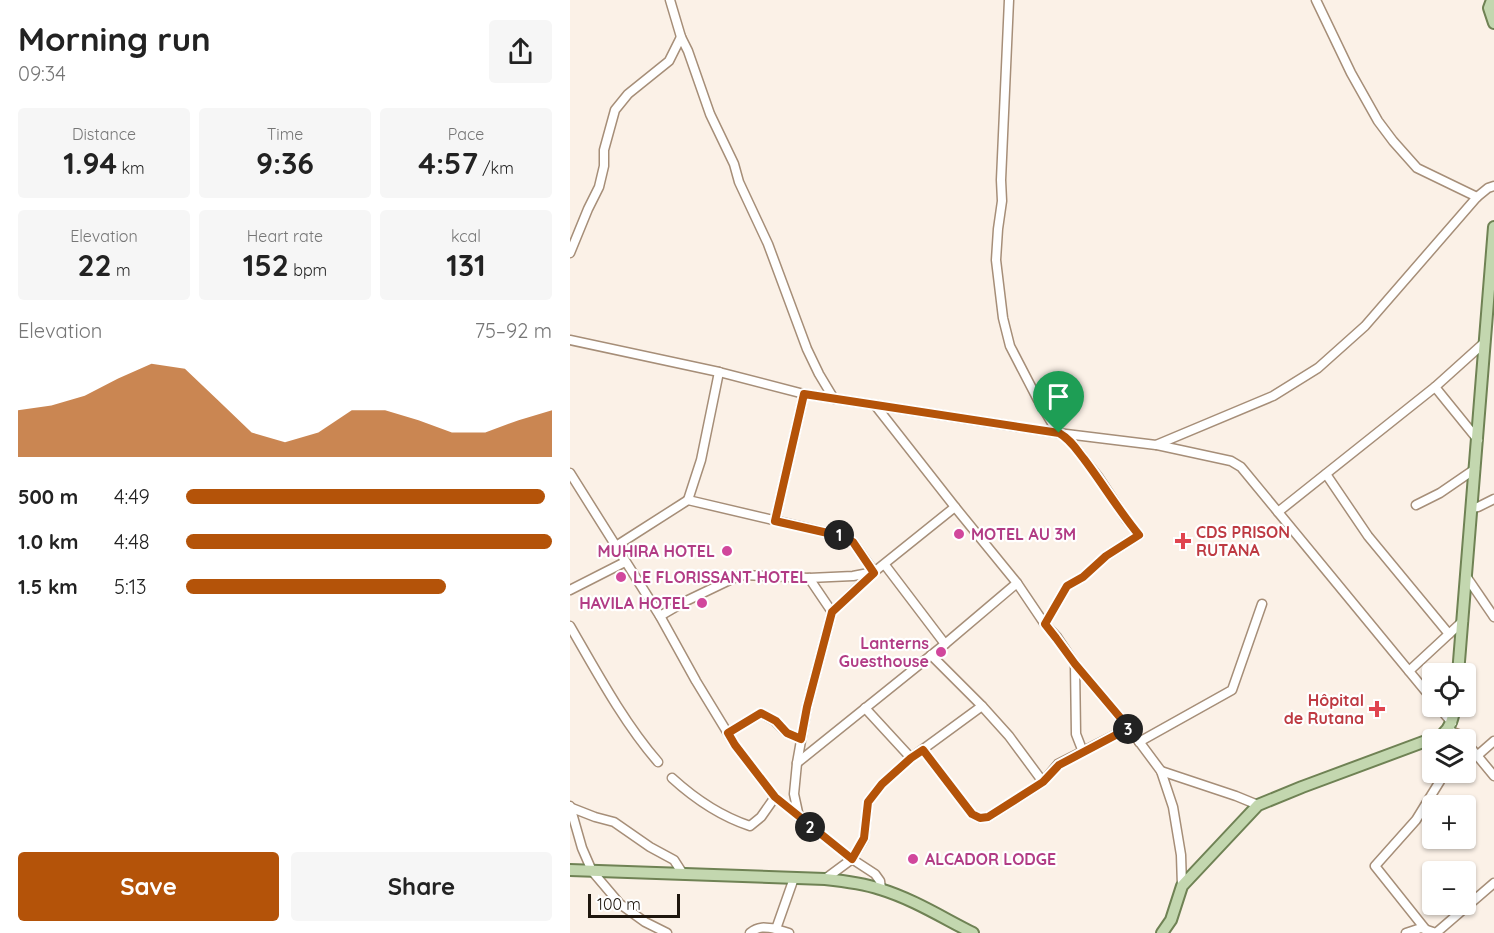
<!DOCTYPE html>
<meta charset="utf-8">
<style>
body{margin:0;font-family:Quicksand,sans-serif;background:#f6f6f6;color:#222;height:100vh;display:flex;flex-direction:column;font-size:22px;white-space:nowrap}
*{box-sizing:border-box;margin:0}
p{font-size:20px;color:#767676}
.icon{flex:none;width:33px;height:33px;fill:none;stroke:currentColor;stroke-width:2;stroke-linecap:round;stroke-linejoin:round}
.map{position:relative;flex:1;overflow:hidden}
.details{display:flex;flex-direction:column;background:#fff;width:570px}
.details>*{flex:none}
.fabs{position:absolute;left:852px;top:663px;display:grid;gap:12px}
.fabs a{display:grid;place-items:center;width:54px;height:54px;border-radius:6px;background:#fff;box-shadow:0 2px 4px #0004;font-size:30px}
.scale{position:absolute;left:18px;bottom:15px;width:92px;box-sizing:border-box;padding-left:6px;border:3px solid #1e160d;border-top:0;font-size:16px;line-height:21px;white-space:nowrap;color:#1e160d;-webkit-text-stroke:4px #fff;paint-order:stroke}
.pin{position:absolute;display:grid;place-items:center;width:51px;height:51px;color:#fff;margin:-62px -26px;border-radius:50% 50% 50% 0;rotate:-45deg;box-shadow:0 0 6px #0007}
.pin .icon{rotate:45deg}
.km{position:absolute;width:30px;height:30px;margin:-15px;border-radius:50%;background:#222;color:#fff;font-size:16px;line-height:30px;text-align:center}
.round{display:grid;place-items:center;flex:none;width:63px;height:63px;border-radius:6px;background:#f6f6f6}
.headline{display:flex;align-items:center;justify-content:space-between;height:102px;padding:0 18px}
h1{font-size:33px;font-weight:800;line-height:45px}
.stats{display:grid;grid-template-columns:repeat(3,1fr);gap:9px;height:102px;padding:6px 18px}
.stats div{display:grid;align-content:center;border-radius:6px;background:#f6f6f6;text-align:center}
.stats b{font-size:30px;font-weight:800}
.stats small{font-size:16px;font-weight:400}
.stats p{font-size:16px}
.chart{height:168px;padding:12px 18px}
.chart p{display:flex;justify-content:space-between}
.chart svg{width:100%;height:108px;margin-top:6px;fill:#b45309;opacity:.7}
.cta{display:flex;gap:12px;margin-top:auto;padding:12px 18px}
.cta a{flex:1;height:69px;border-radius:6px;background:#b45309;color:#fff;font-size:24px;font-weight:800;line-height:69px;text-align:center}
.cta a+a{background:#f6f6f6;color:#222}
ul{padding:0 18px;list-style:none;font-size:20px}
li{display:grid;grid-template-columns:96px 72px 1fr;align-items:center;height:45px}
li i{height:15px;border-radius:8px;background:#b45309}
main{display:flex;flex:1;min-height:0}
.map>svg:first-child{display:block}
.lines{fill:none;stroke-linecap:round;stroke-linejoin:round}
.minor-casing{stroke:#a68e78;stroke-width:11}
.major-casing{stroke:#6f8254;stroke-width:14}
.minor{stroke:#fff;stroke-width:8}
.major{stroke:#c3d7af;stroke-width:10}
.route-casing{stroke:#fff;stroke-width:12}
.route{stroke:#b45309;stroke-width:8}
.hotel-dot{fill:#d1479c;stroke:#fff;stroke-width:2}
.health-dot{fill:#e0444e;stroke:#fff;stroke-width:2}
.labels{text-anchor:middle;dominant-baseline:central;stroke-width:4.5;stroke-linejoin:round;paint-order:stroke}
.health-label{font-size:16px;font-weight:bold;fill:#be3a42;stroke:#fff;text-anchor:start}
.hotel-label{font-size:16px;font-weight:bold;fill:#b23c85;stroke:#fff;text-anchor:start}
</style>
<main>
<section class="details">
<div class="headline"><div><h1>Morning run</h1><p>09:34</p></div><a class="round"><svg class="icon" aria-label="share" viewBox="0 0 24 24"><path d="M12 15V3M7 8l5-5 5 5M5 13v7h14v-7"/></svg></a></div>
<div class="stats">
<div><p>Distance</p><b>1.94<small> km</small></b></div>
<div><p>Time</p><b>9:36</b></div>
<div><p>Pace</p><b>4:57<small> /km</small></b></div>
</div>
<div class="stats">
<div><p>Elevation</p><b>22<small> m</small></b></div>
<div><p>Heart rate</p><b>152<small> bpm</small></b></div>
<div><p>kcal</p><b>131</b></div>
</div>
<div class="chart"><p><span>Elevation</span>75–92 m</p>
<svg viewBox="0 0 160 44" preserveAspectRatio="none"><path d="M0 44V25L10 23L20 19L30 12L40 6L50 8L60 21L70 34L80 38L90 34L100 25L110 25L120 29L130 34L140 34L150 29L160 25V44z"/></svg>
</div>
<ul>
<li><b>500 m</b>4:49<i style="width:98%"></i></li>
<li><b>1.0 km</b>4:48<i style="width:100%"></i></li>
<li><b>1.5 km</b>5:13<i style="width:71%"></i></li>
</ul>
<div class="cta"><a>Save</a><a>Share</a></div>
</section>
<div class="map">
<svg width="924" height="933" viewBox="0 0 924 933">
<rect width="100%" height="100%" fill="#fbf1e7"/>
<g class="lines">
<defs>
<g id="minor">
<path d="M100 0 111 37 118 51 140 114 164 164 169 182 198 244 237 349 249 374 264 399"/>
<path d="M439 0 431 180 432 201 428 229 426 260 433 318 440 346 468 400 488 433 497 437 529 478 556 519 569 535 536 556 513 577 497 586 475 624"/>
<path d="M746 0 781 73 808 121 823 141 847 168 907 197"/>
<path d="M0 253 18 209 29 187 34 166V150L45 110 58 94 99 61 111 37"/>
<path d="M0 340 149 372 234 394 488 433 586 445 703 396 748 368 795 326 907 197 918 188 924 186"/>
<path d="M865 387 915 342"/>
<path d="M305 405 385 507 447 583 474 623 487 637 505 664 559 728 591 771 603 807 611 855 612 886"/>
<path d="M587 445 661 461 671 467 862 699"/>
<path d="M0 473 90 616 126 681 165 745 205 797 282 859 305 874 310 881 311 889"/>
<path d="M756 474 798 536 879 634"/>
<path d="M118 500 131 460 149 372"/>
<path d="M846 505 870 493 905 469"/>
<path d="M901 508 908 507 924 499"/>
<path d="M708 512 865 387 908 440"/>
<path d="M205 521 234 394"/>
<path d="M46 546 118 500 271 536 283 542 304 572 262 612"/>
<path d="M315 565 375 644"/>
<path d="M896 576 924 617"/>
<path d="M0 590 55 562"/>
<path d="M90 616 114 602 164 578 174 575 239 578 283 576 304 572 385 507"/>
<path d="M0 626C26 671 54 723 88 762"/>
<path d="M505 664 506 734 513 752"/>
<path d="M839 671 893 621"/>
<path d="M868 706 882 723"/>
<path d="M158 733 191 713 205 721 217 733 231 739"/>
<path d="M876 740 877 730 888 734 894 740"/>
<path d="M569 742 662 690 692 604"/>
<path d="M896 742 924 776"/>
<path d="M353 750 402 814 410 818 418 817 473 782 439 736 412 706 361 655"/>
<path d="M908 755 924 741"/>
<path d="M341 758 412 706"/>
<path d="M227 763 375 644 447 583"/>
<path d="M591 771 666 796 688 805"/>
<path d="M102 778C125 799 150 816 180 826L191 817 205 797"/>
<path d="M473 782 488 764 559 728"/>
<path d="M0 806 12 848 22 871 50 904 75 922 97 933"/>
<path d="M2 808 25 817 44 822 80 847 104 860 113 874"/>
<path d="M229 817 224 794 227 763 237 707 262 612 239 578"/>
<path d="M255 879 282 859 294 839 298 802 312 784 341 758 295 708"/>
<path d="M206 929 219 933"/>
<path d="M856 930 805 866 846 820 870 781 871 772"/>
<path d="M180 933C188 926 195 927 206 929L224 878"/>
<path d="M836 933 851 928 866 933 924 883"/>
</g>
<g id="major">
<path d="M922 0 919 8 924 23"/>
<path d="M888 674 924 227"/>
<path d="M0 870 255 879C274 881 292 883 310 889 343 899 373 918 403 933"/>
<path d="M592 933 601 920 612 886 688 805 732 787 872 735C881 727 883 718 885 706"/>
</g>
</defs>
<use href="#minor" class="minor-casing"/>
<use href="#major" class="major-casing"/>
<use href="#minor" class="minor"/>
<use href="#major" class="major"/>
</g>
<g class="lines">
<defs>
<path id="route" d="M234 394 489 433C500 439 506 449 514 459 533 484 549 511 569 535L536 556 513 577 497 586 475 624 486 638 505 664 559 728 489 765 473 782 418 817 410 818 402 814 353 750 341 758 312 784 298 802 294 838 282 859 205 797 165 745 158 733 191 713 206 721 217 733 231 739 237 707 262 612 304 573 283 542 271 536 205 521Z"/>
</defs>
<use href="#route" class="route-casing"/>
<use href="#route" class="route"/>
</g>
<g class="hotel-dot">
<circle cx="389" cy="534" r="6"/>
<circle cx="157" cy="551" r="6"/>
<circle cx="51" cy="577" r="6"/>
<circle cx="132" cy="603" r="6"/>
<circle cx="371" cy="652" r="6"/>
<circle cx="343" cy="859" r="6"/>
</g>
<g class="health-dot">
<path d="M610 532h6v6h6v6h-6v6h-6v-6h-6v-6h6z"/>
<path d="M804 700h6v6h6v6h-6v6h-6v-6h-6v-6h6z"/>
</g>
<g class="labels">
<g class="health-label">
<text x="626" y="532">CDS PRISON<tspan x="626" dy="18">RUTANA</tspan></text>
<text x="794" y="700" text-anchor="end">Hôpital<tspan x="794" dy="18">de Rutana</tspan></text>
</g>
<g class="hotel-label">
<text x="401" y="534">MOTEL AU 3M</text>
<text x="145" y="551" text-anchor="end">MUHIRA HOTEL</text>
<text x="63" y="577">LE FLORISSANT HOTEL</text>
<text x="120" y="603" text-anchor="end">HAVILA HOTEL</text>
<text x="359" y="643" text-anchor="end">Lanterns<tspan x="359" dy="18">Guesthouse</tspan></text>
<text x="355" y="859">ALCADOR LODGE</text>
</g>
</g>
</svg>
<div class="fabs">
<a><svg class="icon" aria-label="locate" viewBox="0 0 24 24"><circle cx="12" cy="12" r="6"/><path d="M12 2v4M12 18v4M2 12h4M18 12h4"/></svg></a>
<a><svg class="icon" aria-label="layers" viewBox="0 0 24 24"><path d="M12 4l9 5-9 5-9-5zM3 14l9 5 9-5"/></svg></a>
<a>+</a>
<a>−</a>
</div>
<div class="scale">100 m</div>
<div class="pin" style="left:489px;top:433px;background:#1e9e55"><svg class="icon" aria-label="arrive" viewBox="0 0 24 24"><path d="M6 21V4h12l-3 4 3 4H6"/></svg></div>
<b class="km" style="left:269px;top:535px">1</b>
<b class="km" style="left:240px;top:827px">2</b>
<b class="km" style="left:558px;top:729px">3</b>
</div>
</main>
